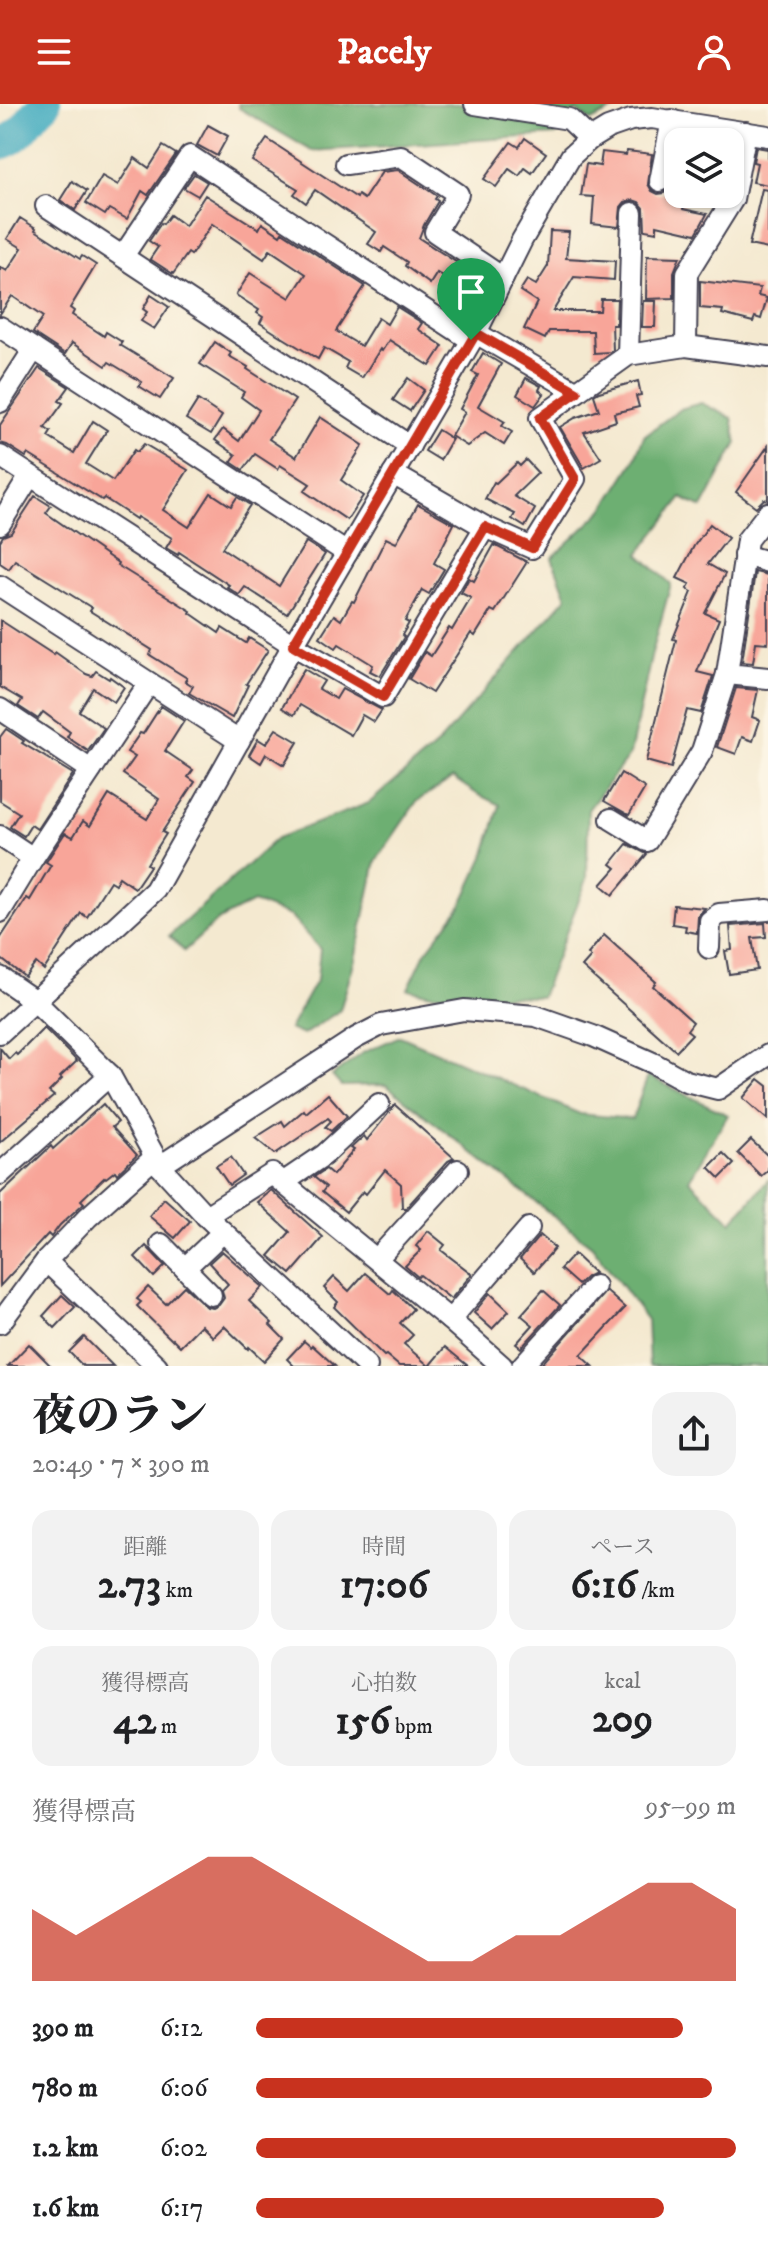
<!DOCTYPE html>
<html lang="ja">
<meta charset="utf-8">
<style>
body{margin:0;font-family:"IM FELL DW Pica","Noto Serif JP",serif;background:#f2f2f2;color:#202124;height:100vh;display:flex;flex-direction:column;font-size:30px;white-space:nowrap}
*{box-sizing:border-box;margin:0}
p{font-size:26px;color:#757577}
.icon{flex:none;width:44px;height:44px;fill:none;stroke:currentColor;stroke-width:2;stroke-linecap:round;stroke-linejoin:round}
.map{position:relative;height:1262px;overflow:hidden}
.side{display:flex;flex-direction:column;background:#fff;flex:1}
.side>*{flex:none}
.controls{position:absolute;left:664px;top:24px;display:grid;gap:16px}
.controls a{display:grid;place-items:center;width:80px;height:80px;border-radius:16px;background:#fff;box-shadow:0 2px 6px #0004;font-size:40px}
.pin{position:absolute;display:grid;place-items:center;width:68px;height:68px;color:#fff;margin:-82px -34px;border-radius:50% 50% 50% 0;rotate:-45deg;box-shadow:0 0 8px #0007}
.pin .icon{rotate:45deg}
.round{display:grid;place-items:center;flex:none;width:84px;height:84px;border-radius:24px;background:#f2f2f2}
.overview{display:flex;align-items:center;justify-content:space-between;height:136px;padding:0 32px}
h1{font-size:44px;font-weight:800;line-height:60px}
.figures{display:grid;grid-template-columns:repeat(3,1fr);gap:12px;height:136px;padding:8px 32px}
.figures div{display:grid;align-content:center;border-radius:20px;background:#f2f2f2;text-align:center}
.figures b{font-size:40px;font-weight:800}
.figures small{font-size:22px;font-weight:400}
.figures p{font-size:22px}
.chart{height:224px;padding:16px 32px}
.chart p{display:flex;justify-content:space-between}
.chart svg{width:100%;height:144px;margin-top:8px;fill:#c8321e;opacity:.7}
ul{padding:0 32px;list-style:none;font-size:26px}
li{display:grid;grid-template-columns:128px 96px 1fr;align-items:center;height:60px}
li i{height:20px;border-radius:10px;background:#c8321e}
header{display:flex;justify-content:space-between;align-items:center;height:104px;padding:0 32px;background:#c8321e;color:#fff;font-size:36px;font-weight:800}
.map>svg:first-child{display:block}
.forest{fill:#6daf72;stroke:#486856;stroke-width:2}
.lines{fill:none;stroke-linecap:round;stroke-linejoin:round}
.river{stroke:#40aabf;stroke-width:32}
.building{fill:#f8a599}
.minor-casing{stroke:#424051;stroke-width:24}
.minor{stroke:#fff;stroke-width:20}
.route-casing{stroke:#fff;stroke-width:16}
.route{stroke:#c8321e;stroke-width:10}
</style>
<header><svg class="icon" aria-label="menu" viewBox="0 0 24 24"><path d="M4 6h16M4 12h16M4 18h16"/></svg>Pacely<svg class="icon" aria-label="person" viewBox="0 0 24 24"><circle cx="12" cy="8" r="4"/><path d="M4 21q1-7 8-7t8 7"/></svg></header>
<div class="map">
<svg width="768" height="1262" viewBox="0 0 768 1262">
<rect width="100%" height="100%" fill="#fcf5e5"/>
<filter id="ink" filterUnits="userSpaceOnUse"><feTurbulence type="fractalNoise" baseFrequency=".0125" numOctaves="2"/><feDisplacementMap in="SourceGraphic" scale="16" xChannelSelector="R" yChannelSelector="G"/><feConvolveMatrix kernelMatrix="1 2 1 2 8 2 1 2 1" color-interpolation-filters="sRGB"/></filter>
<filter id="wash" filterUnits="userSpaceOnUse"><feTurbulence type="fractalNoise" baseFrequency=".006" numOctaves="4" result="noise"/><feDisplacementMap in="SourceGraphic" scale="32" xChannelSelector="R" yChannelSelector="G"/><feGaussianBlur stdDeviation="1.8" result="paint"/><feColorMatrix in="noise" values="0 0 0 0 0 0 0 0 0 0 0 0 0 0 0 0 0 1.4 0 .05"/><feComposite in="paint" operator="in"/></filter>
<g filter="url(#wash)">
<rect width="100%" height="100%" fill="#f4e9d0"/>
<g class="forest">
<path d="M238 0H625L591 17 576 7 556 31 312 47 239 4Z"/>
<path d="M701 299 732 314 737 339 702 404 682 394 639 450 671 480 652 549 630 650 588 706 587 775 541 893 431 890 408 885 425 849 461 802 484 753 500 701 477 690 453 674 417 697 376 757 355 855 340 906 303 931 289 925 317 875 320 845 290 812 253 798 217 817 184 847 169 832 277 734 369 699 437 641 567 493 552 454 603 406 633 359 644 332 680 305Z"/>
<path d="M400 932 580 1010 632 1015 648 972 728 1011 689 1076 732 1118 768 1076V1262H649L647 1216 592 1142 386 981 341 982 332 972 364 948Z"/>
</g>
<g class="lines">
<path class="river" d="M0 40C25 32 27 15 45 0"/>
</g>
<g id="blocks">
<g class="building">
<path d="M208 21 228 32 217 52 197 41Z"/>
<path d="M525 34 546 49 532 69 525 64 519 72 509 65 496 83 484 75 511 38 519 43Z"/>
<path d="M267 35 357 94 358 91 364 95 382 68 398 66 437 92 435 95 438 97 424 121 419 134 485 177 475 191 467 185 466 188 437 169 430 180 405 162 407 158 384 143 381 148 368 140 376 128 315 86 306 99 294 90 298 85 252 57Z"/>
<path d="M163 42 176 50 148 91 142 87 127 115 109 105 105 111 86 99 102 72 118 81 135 54 149 64Z"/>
<path d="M756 43 768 45V81L753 78 757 59 753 58Z"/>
<path d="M627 47 652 50 648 80 652 87 658 90 665 89 670 85 678 54V90H686L683 105 707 110 696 130 657 121V128L645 126 644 104 639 98 633 96 625 98 621 103 619 123 592 120 594 93 581 92 586 60 600 62 602 48 626 51Z"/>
<path d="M194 70 207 78 198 92 184 84Z"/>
<path d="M72 77 87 87 75 106 60 96Z"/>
<path d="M762 85 768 86V145L749 141Z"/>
<path d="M205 91 259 125 262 119 280 131 282 128 365 182 336 227 361 242 378 214 387 220 397 203 422 219 418 225 443 242 430 262 389 236 382 247 380 245 362 274 345 264 348 258 324 244 318 255 277 230 260 219 263 213 257 209 259 206 236 191 250 169 290 194 306 170 270 146 264 155 212 120 191 151 188 149 173 170 150 155 158 143 149 137 161 119 163 120 170 111 185 122Z"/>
<path d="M20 114 36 124 35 126 80 155 82 152 96 161 70 204 74 207 72 211 104 232 106 228 122 238 120 241 174 274 160 295 139 282 142 278 109 258 106 262 72 239 65 250 33 229 43 213 12 192 0 210V163L7 167 22 144 7 135Z"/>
<path d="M550 127 569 128 566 154 615 157 614 176 574 173 553 207H600L601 195H617L616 221H612L613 246 610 248 594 249 593 227H549L545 235 524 225 537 198 520 187 527 176 536 181 548 162Z"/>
<path d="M647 152 680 153 674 168V194L646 195Z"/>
<path d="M700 177 760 184 758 192 767 194 761 215 755 213 753 218 722 210 723 206 700 204Z"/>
<path d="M151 191 169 203 154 225 141 217 147 208 143 205Z"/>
<path d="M643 197H656L655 223H642Z"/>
<path d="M215 238 231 249 229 252 248 263 247 265 295 296 269 335 296 353 320 313 363 341 341 376 363 392 347 416 304 387 310 380 280 361 278 365 255 350 243 366 231 358 236 351 215 336 223 325 239 337 259 306 241 293 244 288 200 260Z"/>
<path d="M483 249 501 260 478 302 505 318 502 322 512 328 504 341 485 329 467 342 451 332 465 308 460 305 478 271 472 268Z"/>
<path d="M39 264 69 283 59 297 63 299 45 324 51 328 48 333 74 349 93 317 107 326 86 360 113 377 134 346 137 348 144 340 188 366 163 406 189 423 211 389 231 402 237 393 250 401 222 444 279 482 306 438 325 450 287 510 245 483 239 491 227 483 229 481 179 448 178 451 166 444 172 434 137 413 136 415 104 394 102 396 28 350 26 353 7 341 0 339V321Z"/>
<path d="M408 274 424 286 410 307 393 296Z"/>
<path d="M526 274 541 282 539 286 544 290 535 302 517 291Z"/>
<path d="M638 277 641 291 636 292 639 303 614 309 616 317 584 328 601 354 584 364 560 323 575 314 599 306 594 291 599 288Z"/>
<path d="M198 296 222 312 211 330 186 315Z"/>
<path d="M438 326 452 335 440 356 425 347Z"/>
<path d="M768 342V396L764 395 756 403 736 388Z"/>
<path d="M526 356 538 369 514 392 535 405 525 423 512 415 515 410 485 395 494 378 496 379 517 359 520 362Z"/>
<path d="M35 392 51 402 46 409 118 459 117 461 191 507 190 509 219 529 222 524 246 539 249 534 268 546 246 580 248 581 232 614 189 589 193 582 185 577 187 574 150 551 152 546 90 507 92 504 15 456 9 465 0 459V437L3 432 11 429Z"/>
<path d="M418 400 454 420 434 459 444 465 429 490 422 486 405 517 409 519 402 531 404 533 380 572 370 567 373 561 339 540 336 544 320 533 334 511 341 516 352 497 354 498 386 434 396 439Z"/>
<path d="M710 420 728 434 708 460 725 470 705 509 719 515 697 568 713 572 701 609 687 606 671 664 646 657 676 536 673 535 692 488 687 485 690 480 677 474 694 442Z"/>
<path d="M494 441 527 458 495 508 491 506 475 532 471 529 432 589 409 575 425 548 431 552 449 524 452 526 471 494 461 489 469 474 474 477Z"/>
<path d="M755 468 768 471V539L756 538 753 559 742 558Z"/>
<path d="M0 516 54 551 55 548 86 570 92 572 96 567 109 575 110 573 124 583 114 598 93 584 79 607 104 624 88 647 67 633 70 628 43 608 38 615 18 602 22 596 0 583Z"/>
<path d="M304 565 324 577 319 585 336 595 342 585 382 606 374 618 362 611 351 631 300 601 294 611 282 604Z"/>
<path d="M736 584 758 586 752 613 760 616 753 637 742 633 736 650 717 643Z"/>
<path d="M161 602 184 617 165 647 193 666 188 673 195 678 162 728 166 730 147 760 150 762 135 784 119 773 115 780 110 777 87 813 81 809 44 866 36 859 25 873 0 854V835L27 794 30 796 51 761 46 758 65 729 73 733 83 717 90 722 109 691 147 715 159 695 123 670 135 653 127 648 140 629 143 630Z"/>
<path d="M6 625 24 637 22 639 73 670 37 725 31 721 24 732 10 723 19 709 0 697V633Z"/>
<path d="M276 625 298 638 284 661 266 650 261 659 249 651 258 635 266 640Z"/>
<path d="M621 669 645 684 629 711 604 697Z"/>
<path d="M627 740 647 750 613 791 601 781 616 764 611 760Z"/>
<path d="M674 801 705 804 698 812 697 829 685 827 686 822 672 820Z"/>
<path d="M765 819 766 833 752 834 757 866 729 870 725 847 732 846 730 822Z"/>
<path d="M604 831 656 878 653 882 693 918 687 926 692 930 676 947 582 863 591 853 588 850Z"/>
<path d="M44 924 77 957 60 973 62 975 49 988 54 992 0 1038V944L9 955 15 949 17 951Z"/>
<path d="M759 975 768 982V1016L743 994Z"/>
<path d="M328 990 347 1012 331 1027 325 1023 331 1017 328 1014 275 1050 255 1034 282 1017 285 1022 304 1006 306 1009Z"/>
<path d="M103 1000 118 1018 112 1023 137 1051 117 1070 115 1067 106 1074 105 1073 81 1096 84 1099 60 1121 51 1133 48 1130 0 1182V1090L51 1042 53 1045Z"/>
<path d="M395 1001 454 1054 448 1057 406 1104H402L401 1080 385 1066 366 1090 363 1087 346 1108 322 1088 326 1083 314 1073 326 1065 333 1071 354 1046 351 1044 364 1032 367 1036Z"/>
<path d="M751 1036 768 1052V1066L761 1072 738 1049Z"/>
<path d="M723 1049 734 1060 720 1074 709 1063Z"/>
<path d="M231 1053 243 1071 229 1081 216 1062Z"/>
<path d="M271 1086 323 1133 291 1170 269 1152 290 1128 257 1098Z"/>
<path d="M164 1094 190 1117 175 1134 149 1112Z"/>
<path d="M428 1127 445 1141 441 1146 472 1170 451 1195 420 1171 418 1173 405 1162 421 1146 416 1142Z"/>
<path d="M540 1131 555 1144 534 1168 520 1155Z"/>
<path d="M146 1142 165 1162 154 1173 135 1153Z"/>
<path d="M222 1147 263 1183 249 1197 272 1219 270 1221 284 1235 264 1257 249 1243 248 1245 224 1222 213 1233 201 1221 180 1242 173 1235 172 1236 137 1202 141 1198 137 1195 148 1183 166 1200 184 1182 207 1203 213 1204 219 1201 224 1194 222 1186 228 1180 209 1159Z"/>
<path d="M574 1150 594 1169 586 1173 578 1181 560 1165Z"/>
<path d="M365 1169 390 1190 393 1186 413 1205 400 1219 413 1231 404 1240 429 1262H399L386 1251 384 1252 334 1203 338 1198 324 1184 334 1173 349 1187Z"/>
<path d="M543 1186 560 1201 521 1244 516 1240 533 1221 521 1211Z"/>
<path d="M606 1187 625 1204 581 1251 593 1262H540Z"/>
<path d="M490 1189 509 1207 492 1225 474 1209Z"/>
<path d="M62 1191 75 1203 55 1224 43 1212Z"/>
<path d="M84 1233 113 1262H83L69 1248Z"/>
<path d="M304 1237 311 1243 312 1241 335 1262H294L287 1255Z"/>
<path d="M29 1240 51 1262H8Z"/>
<path d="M445 1243 468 1262H429Z"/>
</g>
</g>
</g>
<g filter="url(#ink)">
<use href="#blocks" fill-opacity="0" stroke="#424051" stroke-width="2"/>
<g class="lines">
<defs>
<g id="minor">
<path d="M475 0 569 15 590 35"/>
<path d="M346 60 401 52 458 90 435 128 503 174"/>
<path d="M660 77 672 16"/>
<path d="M46 102 410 342"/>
<path d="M123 152 190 52 471 236"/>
<path d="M0 223 347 449"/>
<path d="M476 229 577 288"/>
<path d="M686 242 687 169 733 95 746 28"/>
<path d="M628 251 632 109"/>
<path d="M0 298 34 245"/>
<path d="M0 352 293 541 383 593 485 423"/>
<path d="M393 370 485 423 532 444 575 375 540 314 628 251 686 242 768 253"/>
<path d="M768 409 747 436 727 570 768 574"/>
<path d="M0 420 30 372"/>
<path d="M744 451 768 458"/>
<path d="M0 482 239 637"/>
<path d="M0 605 91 666"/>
<path d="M611 715 647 737 702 647 727 570"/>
<path d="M0 732 33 754"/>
<path d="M0 808 33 754 149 579"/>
<path d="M709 844 710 817 719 810 768 806"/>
<path d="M0 873 35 897 110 971 160 1062 206 1112 367 1262"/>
<path d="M0 929 155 786 293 541 476 229 522 136 571 52 590 35 608 24 631 16 652 14 768 32"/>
<path d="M160 1062 356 934 381 921 464 906 536 912 593 932 653 959 686 977 718 985 768 951"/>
<path d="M0 1070 110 971"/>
<path d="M284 1078 324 1051 379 1000"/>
<path d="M206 1112 272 1070 450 1216 502 1262"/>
<path d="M161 1140 211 1191"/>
<path d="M377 1155 458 1066"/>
<path d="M46 1157 157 1262"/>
<path d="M185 1164 223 1128"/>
<path d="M450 1216 529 1124"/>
<path d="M0 1219 46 1157 88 1113 155 1053"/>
<path d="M522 1262 595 1182"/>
</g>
</defs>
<use href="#minor" class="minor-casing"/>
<use href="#minor" class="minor"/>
</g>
</g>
<g class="lines" filter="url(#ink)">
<defs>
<path id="route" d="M476 229 577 288 540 314 575 375 532 444 485 423 383 593 293 541Z"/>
</defs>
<use href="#route" class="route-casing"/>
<use href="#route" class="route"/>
</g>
</svg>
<div class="controls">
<a><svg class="icon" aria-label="layers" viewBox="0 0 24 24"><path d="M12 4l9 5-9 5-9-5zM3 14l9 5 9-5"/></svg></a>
</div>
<div class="pin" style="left:471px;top:236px;background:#1e9e55"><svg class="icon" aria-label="arrive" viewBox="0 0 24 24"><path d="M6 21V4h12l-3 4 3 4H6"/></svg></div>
</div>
<section class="side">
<div class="overview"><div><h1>夜のラン</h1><p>20:49 · 7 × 390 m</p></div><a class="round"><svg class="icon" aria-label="share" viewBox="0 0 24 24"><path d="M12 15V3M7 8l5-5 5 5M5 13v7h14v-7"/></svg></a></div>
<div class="figures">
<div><p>距離</p><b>2.73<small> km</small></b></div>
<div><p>時間</p><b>17:06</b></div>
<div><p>ペース</p><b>6:16<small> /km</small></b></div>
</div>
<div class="figures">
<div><p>獲得標高</p><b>42<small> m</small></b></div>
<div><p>心拍数</p><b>156<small> bpm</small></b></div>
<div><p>kcal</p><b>209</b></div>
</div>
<div class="chart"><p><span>獲得標高</span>95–99 m</p>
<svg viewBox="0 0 160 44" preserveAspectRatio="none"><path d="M0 44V22L10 30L20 22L30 14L40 6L50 6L60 14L70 22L80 30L90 38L100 38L110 30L120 30L130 22L140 14L150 14L160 22V44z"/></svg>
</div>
<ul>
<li><b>390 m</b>6:12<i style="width:89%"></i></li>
<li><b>780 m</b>6:06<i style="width:95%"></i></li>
<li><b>1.2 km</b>6:02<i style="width:100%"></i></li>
<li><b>1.6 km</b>6:17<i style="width:85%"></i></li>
</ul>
</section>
